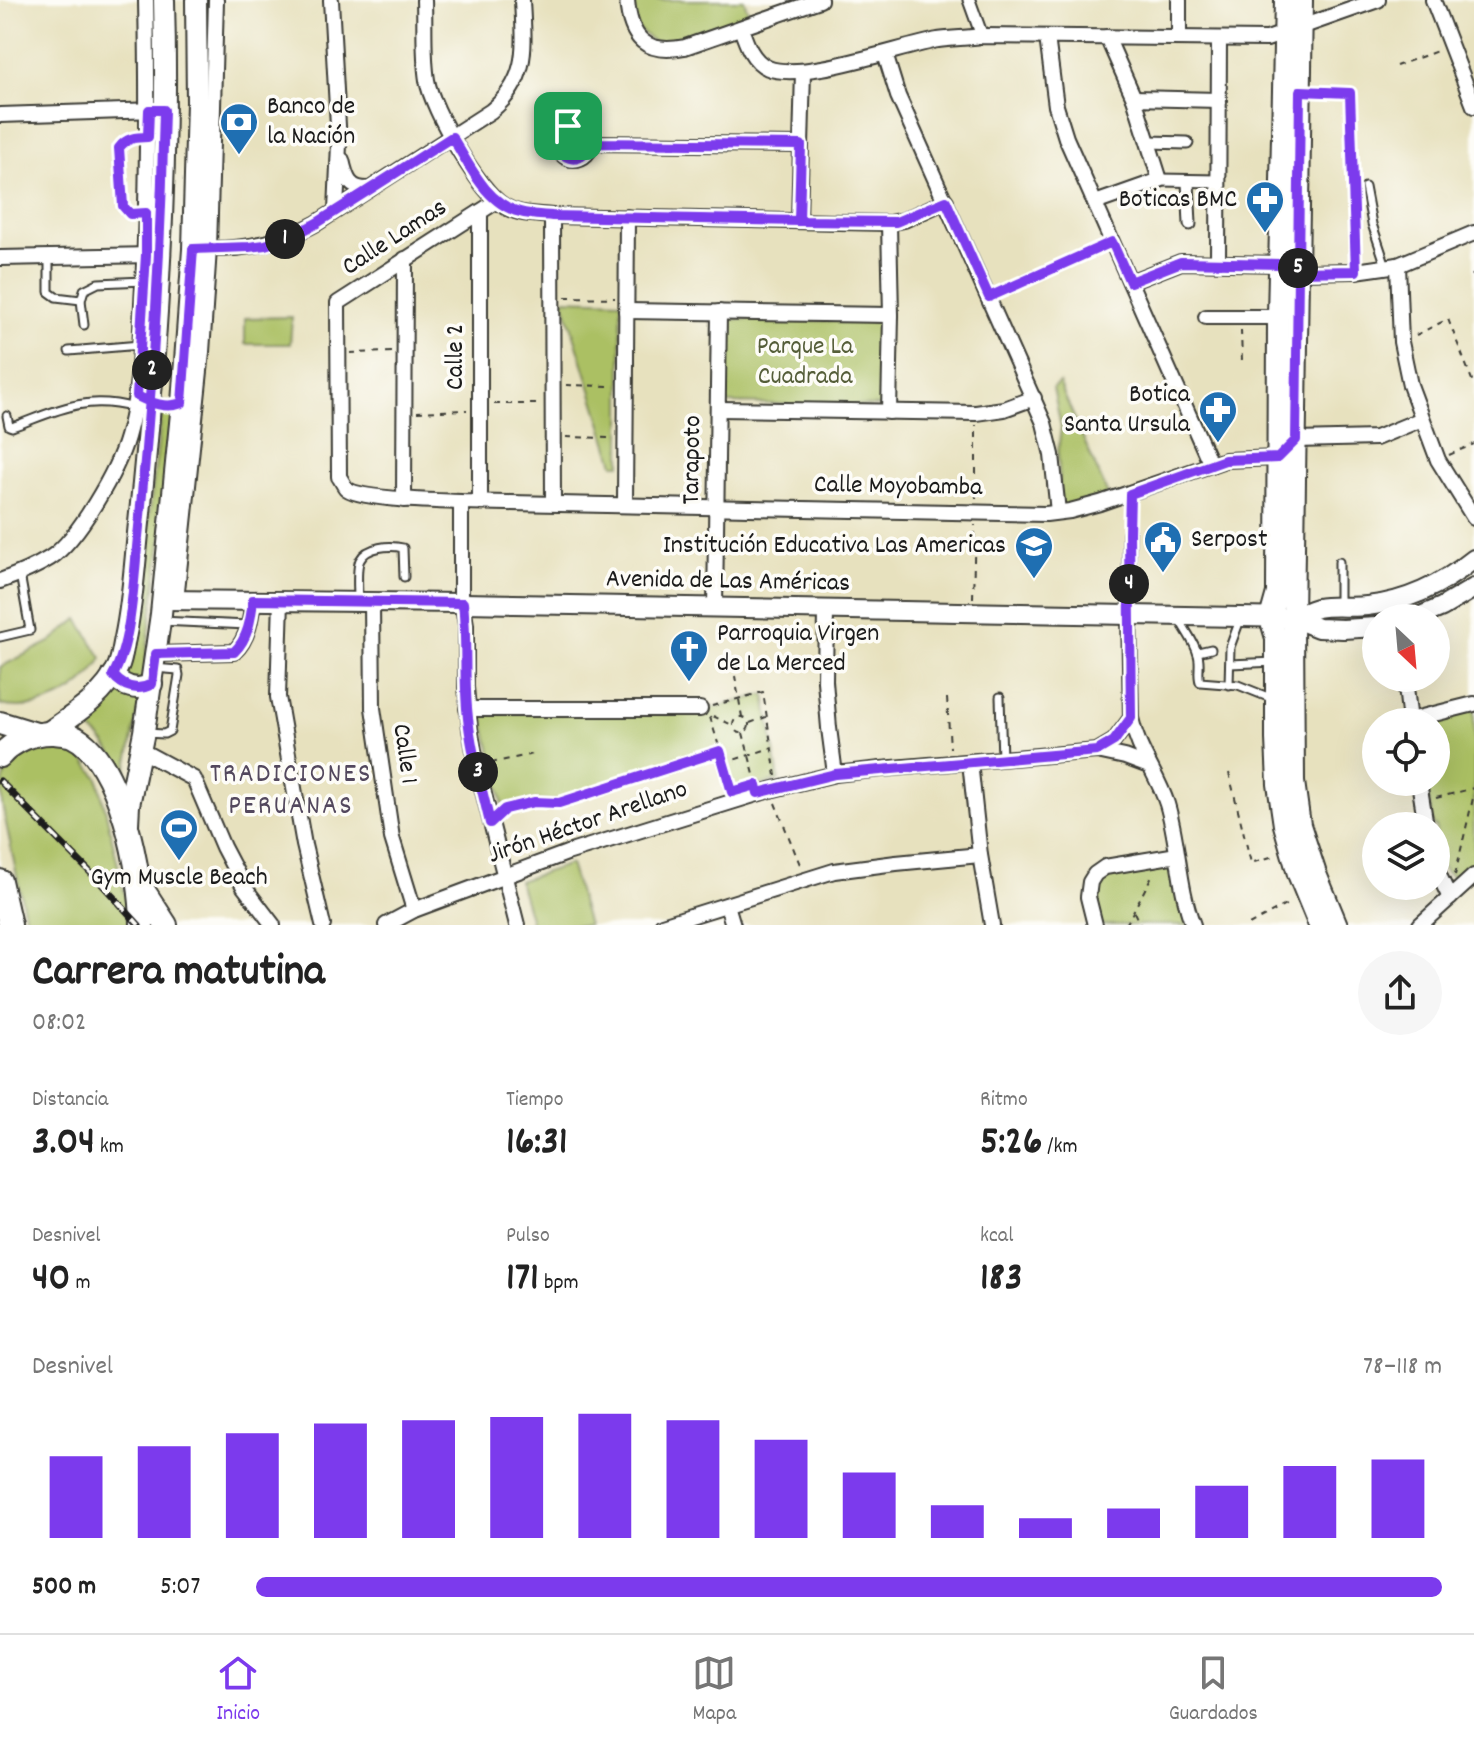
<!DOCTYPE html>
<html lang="es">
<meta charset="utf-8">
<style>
body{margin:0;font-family:Dekko,sans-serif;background:#f6f6f6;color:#222;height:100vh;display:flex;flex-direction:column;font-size:30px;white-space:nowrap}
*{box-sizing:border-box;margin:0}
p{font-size:26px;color:#767676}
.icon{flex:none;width:44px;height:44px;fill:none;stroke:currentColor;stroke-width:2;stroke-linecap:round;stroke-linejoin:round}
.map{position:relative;height:925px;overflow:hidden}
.details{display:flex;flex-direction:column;background:#fff;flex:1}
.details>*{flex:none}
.needle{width:52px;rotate:154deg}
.controls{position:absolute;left:1362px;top:604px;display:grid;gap:16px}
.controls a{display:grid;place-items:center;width:88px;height:88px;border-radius:50%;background:#fff;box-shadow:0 8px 32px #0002;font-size:40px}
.pin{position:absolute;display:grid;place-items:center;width:68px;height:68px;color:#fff;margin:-34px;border-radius:16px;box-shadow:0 4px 12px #0006}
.km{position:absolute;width:40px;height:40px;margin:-20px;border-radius:50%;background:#222;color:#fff;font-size:22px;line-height:40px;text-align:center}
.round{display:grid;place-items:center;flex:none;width:84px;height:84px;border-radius:42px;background:#f6f6f6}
.overview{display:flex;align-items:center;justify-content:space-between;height:136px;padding:0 32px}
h1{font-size:44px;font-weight:700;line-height:60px}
.metrics{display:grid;grid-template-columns:repeat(3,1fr);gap:12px;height:136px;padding:8px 32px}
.metrics div{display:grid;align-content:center}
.metrics b{font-size:40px;font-weight:700}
.metrics small{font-size:22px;font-weight:400}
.metrics p{font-size:22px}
.chart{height:224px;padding:16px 32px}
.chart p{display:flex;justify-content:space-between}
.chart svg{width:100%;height:144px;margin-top:8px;stroke:#7c3aed;stroke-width:6}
ul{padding:0 32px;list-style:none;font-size:26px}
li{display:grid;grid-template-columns:128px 96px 1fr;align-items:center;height:60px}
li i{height:20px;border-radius:10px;background:#7c3aed}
.tab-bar{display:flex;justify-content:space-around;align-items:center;height:112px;border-top:2px solid #e0e0e0;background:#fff;font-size:22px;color:#767676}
.tab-bar a{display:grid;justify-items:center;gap:4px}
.tab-bar .selected{color:#7c3aed}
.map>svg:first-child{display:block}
.green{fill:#abc064;stroke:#646e40;stroke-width:2}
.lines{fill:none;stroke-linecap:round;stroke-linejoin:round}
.service-casing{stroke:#3a3a34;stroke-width:11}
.pedestrian-casing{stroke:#3a3a34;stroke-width:15}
.minor-casing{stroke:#3a3a34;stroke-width:18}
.tertiary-casing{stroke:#3a3a34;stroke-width:22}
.secondary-casing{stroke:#3a3a34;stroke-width:24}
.primary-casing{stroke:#3a3a34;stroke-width:26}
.path{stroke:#3a3a34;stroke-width:2;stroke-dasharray:6 6;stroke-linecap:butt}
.service{stroke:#fff;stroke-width:7}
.pedestrian{stroke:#fff;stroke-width:11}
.minor{stroke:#fff;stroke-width:14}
.tertiary{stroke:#fff;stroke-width:18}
.secondary{stroke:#fff;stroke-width:20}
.primary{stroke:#fff;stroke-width:22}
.rail-casing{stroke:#1c1c1c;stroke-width:7}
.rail{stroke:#fdfcf7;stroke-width:4;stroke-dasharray:12;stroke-linecap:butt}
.route-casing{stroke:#fff;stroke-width:16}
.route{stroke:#7c3aed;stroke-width:10}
.labels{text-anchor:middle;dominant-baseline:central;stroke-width:7;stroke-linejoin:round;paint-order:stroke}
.poi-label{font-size:26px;fill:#1c1c1c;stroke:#fdfcf7;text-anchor:start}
.street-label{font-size:26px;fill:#1c1c1c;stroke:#fdfcf7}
.park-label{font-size:26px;fill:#555e39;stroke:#fdfcf7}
.neighbourhood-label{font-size:28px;letter-spacing:2px;fill:#53485e;stroke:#fdfcf7}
</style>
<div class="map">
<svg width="1474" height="925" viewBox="0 0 1474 925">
<rect width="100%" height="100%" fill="#fdfcf7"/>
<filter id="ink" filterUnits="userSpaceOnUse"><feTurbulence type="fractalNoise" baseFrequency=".0125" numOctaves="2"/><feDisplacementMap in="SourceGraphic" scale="16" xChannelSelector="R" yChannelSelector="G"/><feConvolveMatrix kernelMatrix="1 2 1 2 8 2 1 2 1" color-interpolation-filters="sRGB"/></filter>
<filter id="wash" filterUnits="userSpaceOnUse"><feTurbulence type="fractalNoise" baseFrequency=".006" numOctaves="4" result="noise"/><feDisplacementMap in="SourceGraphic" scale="32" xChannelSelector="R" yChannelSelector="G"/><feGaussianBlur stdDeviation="1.8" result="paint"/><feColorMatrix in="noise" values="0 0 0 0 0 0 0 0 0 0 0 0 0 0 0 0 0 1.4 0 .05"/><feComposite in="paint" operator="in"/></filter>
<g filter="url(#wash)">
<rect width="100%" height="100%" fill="#e7e1be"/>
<g class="green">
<path d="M633 0H744L750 18 681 42H654L638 29Z"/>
<path d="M563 299 621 301V464H614Z"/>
<path d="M292 317 290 344H245V318Z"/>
<path d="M728 319 885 322 883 406 726 403Z"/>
<path d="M1059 383 1108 495 1061 507 1058 452 1061 427 1053 388Z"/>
<path d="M162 411 163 413 178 414 140 702 126 772 123 773C112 751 101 734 79 722 103 707 116 687 131 664Z"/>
<path d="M78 619 102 658C82 694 40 713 0 705V667L50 642Z"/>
<path d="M765 694 779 780 732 794 718 750 556 801 534 800 503 805 482 713 706 714V710Z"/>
<path d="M1474 709V867L1458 878C1435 874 1436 845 1436 826H1433L1426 782H1436V722H1424Z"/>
<path d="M55 743 67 746 78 751 98 778 129 913 130 925H27L2 804C0 780 9 753 35 746 41 744 49 744 55 743Z"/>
<path d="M1173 862 1189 925H1100L1093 899 1100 882 1114 869Z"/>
<path d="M570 864 588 925H532L519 881Z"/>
</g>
</g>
<g filter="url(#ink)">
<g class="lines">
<defs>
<g id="service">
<path d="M1365 187 1372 224 1386 266"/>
<path d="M146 213 130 214 123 206 119 148C125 137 137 137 148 137"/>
<path d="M49 257V292L56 297 81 300"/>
<path d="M84 325 81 300 84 290 98 283 144 281"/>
<path d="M69 351 140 345"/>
<path d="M7 416 9 426 12 427C56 411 85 394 134 408"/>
<path d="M1129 533 1130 494"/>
<path d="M1339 562V606"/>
<path d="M358 599C358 589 356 567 360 560 367 546 390 545 403 548L404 577"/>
<path d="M1178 617C1184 629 1195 642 1198 655 1201 664 1197 673 1200 682L1238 685 1273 699"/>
<path d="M160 621 248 625"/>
<path d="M0 637 30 630 20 574"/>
<path d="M1198 652 1211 649"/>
<path d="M1230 664 1276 662"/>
<path d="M1229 685 1230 647 1240 620"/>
<path d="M1000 697 1002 759"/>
<path d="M146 733 164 734 170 731 179 675 178 670 154 668"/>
</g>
<g id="pedestrian">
<path d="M969 0 982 36"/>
<path d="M1149 142 1187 143"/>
<path d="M1160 180 1218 181"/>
<path d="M1188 182 1190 224"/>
<path d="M1129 533V614"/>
</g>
<g id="minor">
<path d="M331 0 339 144 336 210"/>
<path d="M424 0C425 26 423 55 427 80 432 110 479 191 504 206 518 215 535 214 552 216L889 223 904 220 946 201"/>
<path d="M627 0C630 39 646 55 685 47L820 0"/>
<path d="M1433 0 1474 106"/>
<path d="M741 28C746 43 752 61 768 68 803 82 899 47 938 40 952 38 967 38 982 36L1267 39 1378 0"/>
<path d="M1047 37 1056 106 1066 138 1211 465"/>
<path d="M1179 38V0"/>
<path d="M885 54 898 96 1044 423 1052 455 1058 512"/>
<path d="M1134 98 1219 100"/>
<path d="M0 115 156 110"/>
<circle cx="574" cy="142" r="17"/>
<path d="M590 143 801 145"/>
<path d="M342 160C346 178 349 190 370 189"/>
<path d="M497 201 338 303 339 477C341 479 344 486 346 488 358 500 441 501 461 502L1046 514 1070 511 1100 503 1225 460 1278 458 1296 440 1376 438 1422 419"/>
<path d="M1095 203 1160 180 1134 98 1107 37"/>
<path d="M480 212V502"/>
<path d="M552 216 553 503"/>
<path d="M799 221 803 71"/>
<path d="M889 223 891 315 889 412"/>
<path d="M203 249C244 250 281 243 317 223L491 111C530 79 524 45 522 0"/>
<path d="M0 258 152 255"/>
<path d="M1218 262 1219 39"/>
<path d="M1398 265 1401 342 1410 385 1438 460 1474 518"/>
<path d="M1130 282 1181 262 1280 264 1298 272 1356 271 1398 265 1474 233"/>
<path d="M626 311 891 315"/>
<path d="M1206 317H1278"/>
<path d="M718 409 976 413 1004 409 1034 398"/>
<path d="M404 500 405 259"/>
<path d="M461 502V593L466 625V687L470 729 477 767 517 925"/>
<path d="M625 504 627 217"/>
<path d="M0 581C17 575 34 568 50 558 78 540 118 469 127 437 140 394 140 348 142 304 148 203 148 101 146 0"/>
<path d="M176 600 202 352 209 249 216 0"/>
<path d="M281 600 278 697 304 845 323 925"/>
<path d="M372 602 373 708 392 838 414 910"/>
<path d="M1395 602 1397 618"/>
<path d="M715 608 719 312"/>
<path d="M826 610 825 681 829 728 835 774"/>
<path d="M1129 614 1131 718C1138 752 1157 773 1167 804 1179 844 1178 886 1193 925"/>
<path d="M156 654 234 652C248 639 251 619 253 600"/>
<path d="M1405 678 1410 722"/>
<path d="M467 709H700"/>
<path d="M1410 720 1474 704"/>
<path d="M140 750 194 779 223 847 244 887 273 925"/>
<path d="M1097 751 1114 741 1131 718"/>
<path d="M970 762 980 855 992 925"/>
<path d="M1419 782 1426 826"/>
<path d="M1436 869 1450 898"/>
<path d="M727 905 733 925"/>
<path d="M386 925 414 910 567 853 770 790 835 774 881 769 1097 751 1125 757 1149 766"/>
<path d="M662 925 834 871 896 863 980 855"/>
<path d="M1095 925 1088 897 1090 882 1095 874 1105 867 1177 855"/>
<path d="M1420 925 1474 876"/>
</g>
<g id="tertiary">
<path d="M162 600 463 603 1293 618C1301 615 1309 610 1317 608 1332 605 1351 608 1367 606 1406 602 1443 584 1474 559"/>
<path d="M1293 618 1318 628 1343 629 1376 627"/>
<path d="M1416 618 1442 607 1474 588"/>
</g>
<g id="secondary">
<path d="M1285 0 1278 317 1277 593 1270 618 1276 638V739L1278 784 1284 825 1298 874 1319 925"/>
<path d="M1302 0 1293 618 1294 782 1300 825 1316 874 1337 925"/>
<path d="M113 675C123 687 137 692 152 684"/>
<path d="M47 733C73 715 104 697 118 667 122 658 123 647 125 638 133 600 135 561 139 523 157 350 169 174 164 0"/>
<path d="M128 824 129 805 144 732 161 614 182 403 193 249 197 102 196 0"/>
</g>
<g id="primary">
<path d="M0 723 36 734"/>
<path d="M0 756C13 741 34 732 54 733 60 734 67 734 72 736 121 758 142 877 142 925"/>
<path d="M0 881 10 925"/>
<path d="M142 888 166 925"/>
</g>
</defs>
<use href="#service" class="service-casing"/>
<use href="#pedestrian" class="pedestrian-casing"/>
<use href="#minor" class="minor-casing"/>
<use href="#tertiary" class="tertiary-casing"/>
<use href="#secondary" class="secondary-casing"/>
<use href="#primary" class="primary-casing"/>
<g class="path">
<path d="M1396 66 1440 50"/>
<path d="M1318 92 1350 93 1355 258"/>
<path d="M1471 276 1474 274"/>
<path d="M1000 292 1100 247"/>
<path d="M565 297 615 298"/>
<path d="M1241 330 1242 362"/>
<path d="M1416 335 1448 319 1474 385"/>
<path d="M350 353 392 352"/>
<path d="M566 385 611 386"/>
<path d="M494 404H540"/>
<path d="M417 412 467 410"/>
<path d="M566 437 612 438"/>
<path d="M1449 455 1474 444"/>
<path d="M976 498V425"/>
<path d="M973 598 975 525"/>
<path d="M735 676 742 717"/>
<path d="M947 698 950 748"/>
<path d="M712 706 763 692 776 776"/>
<path d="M713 716 732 725"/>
<path d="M710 717 724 763 771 748"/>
<circle cx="741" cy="725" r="8"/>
<path d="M750 723 766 717"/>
<path d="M743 733 756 782"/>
<path d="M491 763 533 754"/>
<path d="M724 763 731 786"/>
<path d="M1229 773 1251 863 1277 855"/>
<path d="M1436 798 1474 788"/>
<path d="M775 803 801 867"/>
<path d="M503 810 534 802 559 803 720 751"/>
<path d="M1455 875 1474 794"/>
<path d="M1134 912 1140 925"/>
<path d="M1126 925 1154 872"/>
<path d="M1249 925 1291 902"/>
</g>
<use href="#service" class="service"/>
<use href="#pedestrian" class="pedestrian"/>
<use href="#minor" class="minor"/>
<use href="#tertiary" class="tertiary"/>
<use href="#secondary" class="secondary"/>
<use href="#primary" class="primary"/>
<defs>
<path id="rail" d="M0 781 98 880 139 925"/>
</defs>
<use href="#rail" class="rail-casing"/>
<use href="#rail" class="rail"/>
</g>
</g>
<g class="lines" filter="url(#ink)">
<defs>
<path id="route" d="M568 126C580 124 589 130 590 143L801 145 799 221 552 216C541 215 530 215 520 212 486 204 469 164 452 137L317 223 293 236 265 245 249 247 193 249 182 403C166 409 151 403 137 396L146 255V213L130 214 123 206 119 148C126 138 136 137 148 137L149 110H164C161 253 152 395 138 537 134 575 132 643 113 675 123 687 137 692 152 684L156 654 234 652C248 639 251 619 253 600L463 603C467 638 464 673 467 708 470 747 481 785 490 823L505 809 534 802 559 803 720 751 732 792 756 785 758 793 835 774 1097 751 1114 741 1131 718 1129 533 1130 494 1225 460 1278 458 1296 440 1298 272 1356 271 1350 93 1300 91 1298 272 1280 264 1181 262 1130 282 1112 242 989 297 946 201 896 222 799 221 801 145 590 143C581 177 538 148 568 126"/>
</defs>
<use href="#route" class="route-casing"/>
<use href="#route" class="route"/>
</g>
<defs>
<symbol id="bank-pin" viewBox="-11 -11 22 30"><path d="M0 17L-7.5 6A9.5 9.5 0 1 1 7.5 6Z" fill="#1f6fb2" stroke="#fdfcf7"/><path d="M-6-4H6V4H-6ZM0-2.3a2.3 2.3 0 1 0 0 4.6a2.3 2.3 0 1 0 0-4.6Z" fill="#fff"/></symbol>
<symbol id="pharmacy-pin" viewBox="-11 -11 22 30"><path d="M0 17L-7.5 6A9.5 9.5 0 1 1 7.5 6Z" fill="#1f6fb2" stroke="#fdfcf7"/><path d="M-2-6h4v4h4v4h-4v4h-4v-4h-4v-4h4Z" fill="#fff"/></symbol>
<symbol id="civic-pin" viewBox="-11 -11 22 30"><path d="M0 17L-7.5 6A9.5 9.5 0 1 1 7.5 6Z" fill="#1f6fb2" stroke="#fdfcf7"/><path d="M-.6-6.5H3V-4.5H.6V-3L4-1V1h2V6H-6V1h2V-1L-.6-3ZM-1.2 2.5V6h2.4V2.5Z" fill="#fff"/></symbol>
<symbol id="school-pin" viewBox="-11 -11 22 30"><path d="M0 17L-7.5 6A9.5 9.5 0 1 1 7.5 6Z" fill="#1f6fb2" stroke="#fdfcf7"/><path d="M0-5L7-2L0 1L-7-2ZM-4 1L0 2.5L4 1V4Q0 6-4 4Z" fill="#fff"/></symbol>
<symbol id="church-pin" viewBox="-11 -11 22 30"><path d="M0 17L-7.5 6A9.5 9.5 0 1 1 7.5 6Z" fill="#1f6fb2" stroke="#fdfcf7"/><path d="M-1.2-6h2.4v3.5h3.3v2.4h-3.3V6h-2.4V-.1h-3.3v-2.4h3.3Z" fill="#fff"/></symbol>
<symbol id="stadium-pin" viewBox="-11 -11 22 30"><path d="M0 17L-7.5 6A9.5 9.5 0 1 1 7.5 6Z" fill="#1f6fb2" stroke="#fdfcf7"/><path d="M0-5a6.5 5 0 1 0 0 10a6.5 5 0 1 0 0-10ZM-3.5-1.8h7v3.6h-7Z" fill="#fff"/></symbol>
</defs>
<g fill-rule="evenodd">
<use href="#bank-pin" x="217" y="100" width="44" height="60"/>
<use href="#pharmacy-pin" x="1243" y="178" width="44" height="60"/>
<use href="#pharmacy-pin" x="1196" y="388" width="44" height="60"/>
<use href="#civic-pin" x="1141" y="518" width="44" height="60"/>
<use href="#school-pin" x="1012" y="524" width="44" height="60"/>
<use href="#church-pin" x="667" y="627" width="44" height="60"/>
<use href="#stadium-pin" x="157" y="806" width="44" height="60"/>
</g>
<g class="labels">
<g class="poi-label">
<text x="267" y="107">Banco de<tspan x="267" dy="30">la Nación</tspan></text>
<text x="1237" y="200" text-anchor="end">Boticas BMC</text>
<text x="1190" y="395" text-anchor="end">Botica<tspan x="1190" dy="30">Santa Ursula</tspan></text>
<text x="1191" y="540">Serpost</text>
<text x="1006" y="546" text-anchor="end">Institución Educativa Las Americas</text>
<text x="717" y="634">Parroquia Virgen<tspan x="717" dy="30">de La Merced</tspan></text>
<text x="179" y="878" text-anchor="middle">Gym Muscle Beach</text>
</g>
<g class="street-label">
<text transform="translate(395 238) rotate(-33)">Calle Lamas</text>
<text transform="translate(456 357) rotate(-90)">Calle 2</text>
<text transform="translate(693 460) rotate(-89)">Tarapoto</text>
<text transform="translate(898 487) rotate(1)">Calle Moyobamba</text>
<text transform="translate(728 582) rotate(1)">Avenida de Las Américas</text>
<text transform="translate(404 754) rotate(82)">Calle 1</text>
<text transform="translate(588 823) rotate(-19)">Jirón Héctor Arellano</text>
</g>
<g class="park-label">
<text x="805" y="347">Parque La<tspan x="805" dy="30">Cuadrada</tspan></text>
</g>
<g class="neighbourhood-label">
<text x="291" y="776">TRADICIONES<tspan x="291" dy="32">PERUANAS</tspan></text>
</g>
</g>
</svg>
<div class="controls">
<a><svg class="needle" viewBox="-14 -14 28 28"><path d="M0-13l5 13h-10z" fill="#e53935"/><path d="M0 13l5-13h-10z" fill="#767676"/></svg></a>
<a><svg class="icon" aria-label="locate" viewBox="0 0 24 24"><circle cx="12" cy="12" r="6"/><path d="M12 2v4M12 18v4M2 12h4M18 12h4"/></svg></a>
<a><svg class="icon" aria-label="layers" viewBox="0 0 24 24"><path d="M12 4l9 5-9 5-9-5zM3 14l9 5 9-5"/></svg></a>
</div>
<div class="pin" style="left:568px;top:126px;background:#1e9e55"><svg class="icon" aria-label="arrive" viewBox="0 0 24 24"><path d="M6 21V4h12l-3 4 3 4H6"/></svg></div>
<b class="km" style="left:285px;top:239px">1</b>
<b class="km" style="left:152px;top:370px">2</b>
<b class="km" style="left:478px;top:772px">3</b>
<b class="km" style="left:1129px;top:584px">4</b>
<b class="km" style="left:1298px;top:268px">5</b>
</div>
<section class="details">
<div class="overview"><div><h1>Carrera matutina</h1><p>08:02</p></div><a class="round"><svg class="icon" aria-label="share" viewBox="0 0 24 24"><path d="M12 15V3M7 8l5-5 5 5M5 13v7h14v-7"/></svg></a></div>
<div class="metrics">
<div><p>Distancia</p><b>3.04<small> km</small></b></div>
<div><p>Tiempo</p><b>16:31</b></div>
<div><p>Ritmo</p><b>5:26<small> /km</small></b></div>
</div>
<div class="metrics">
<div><p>Desnivel</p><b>40<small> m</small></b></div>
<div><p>Pulso</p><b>171<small> bpm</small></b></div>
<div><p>kcal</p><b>183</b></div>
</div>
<div class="chart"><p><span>Desnivel</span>78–118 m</p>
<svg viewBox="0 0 160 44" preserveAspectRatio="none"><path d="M5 44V19M15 44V16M25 44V12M35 44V9M45 44V8M55 44V7M65 44V6M75 44V8M85 44V14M95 44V24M105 44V34M115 44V38M125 44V35M135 44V28M145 44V22M155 44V20"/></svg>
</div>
<ul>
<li><b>500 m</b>5:07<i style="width:100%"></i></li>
</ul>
</section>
<nav class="tab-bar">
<a class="selected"><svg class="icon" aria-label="home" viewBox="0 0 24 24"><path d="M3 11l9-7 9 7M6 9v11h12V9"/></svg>Inicio</a>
<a><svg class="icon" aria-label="map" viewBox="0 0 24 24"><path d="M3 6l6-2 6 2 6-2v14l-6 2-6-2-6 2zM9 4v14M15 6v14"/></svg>Mapa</a>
<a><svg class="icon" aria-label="saved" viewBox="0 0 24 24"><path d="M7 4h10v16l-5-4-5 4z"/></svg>Guardados</a>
</nav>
